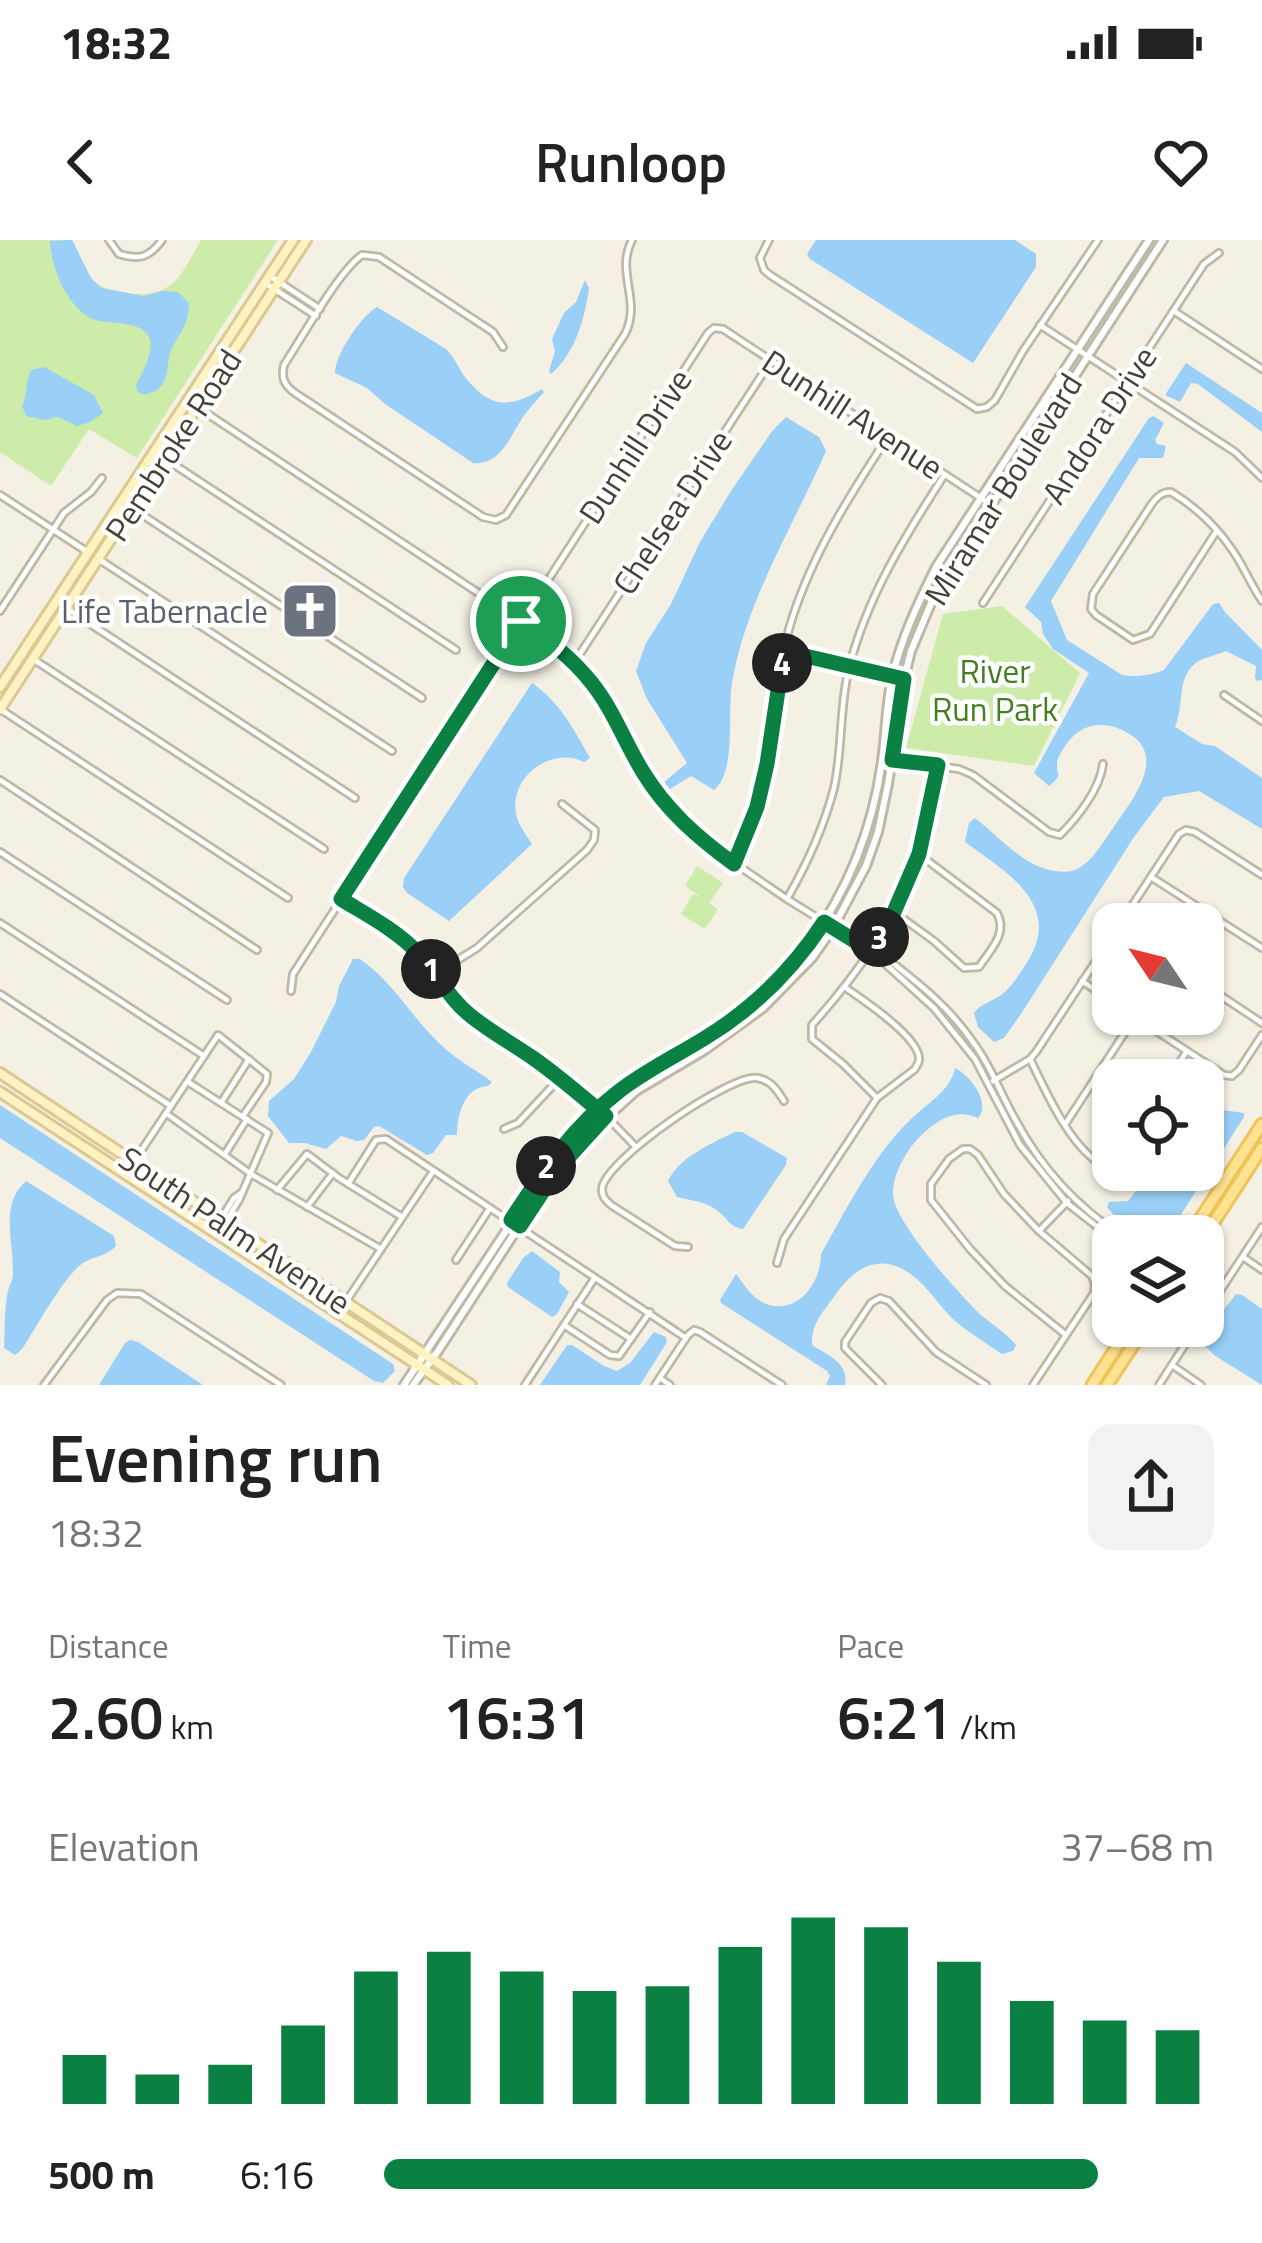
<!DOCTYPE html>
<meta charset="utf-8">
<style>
body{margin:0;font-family:"Titillium Web",sans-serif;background:#f2f2f2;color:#222;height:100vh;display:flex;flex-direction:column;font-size:45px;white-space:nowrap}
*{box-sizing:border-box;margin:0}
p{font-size:39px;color:#767676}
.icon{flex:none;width:66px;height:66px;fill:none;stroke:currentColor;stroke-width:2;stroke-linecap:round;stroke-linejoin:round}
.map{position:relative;height:1145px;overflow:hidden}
.sheet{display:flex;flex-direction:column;background:#fff;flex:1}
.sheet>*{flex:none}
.needle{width:78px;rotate:305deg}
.tools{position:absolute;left:1092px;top:663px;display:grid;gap:24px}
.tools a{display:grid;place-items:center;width:132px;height:132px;border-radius:24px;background:#fff;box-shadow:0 3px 9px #0004;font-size:60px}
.pin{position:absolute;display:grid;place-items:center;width:102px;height:102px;color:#fff;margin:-51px;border:6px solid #fff;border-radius:50%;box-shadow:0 3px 12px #0007}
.km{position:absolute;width:60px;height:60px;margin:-30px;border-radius:50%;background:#222;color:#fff;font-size:33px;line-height:60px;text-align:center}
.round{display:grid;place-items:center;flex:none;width:126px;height:126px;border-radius:24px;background:#f2f2f2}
.overview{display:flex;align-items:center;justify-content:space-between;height:204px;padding:0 48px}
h1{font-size:66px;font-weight:600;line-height:90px}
.stats{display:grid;grid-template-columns:repeat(3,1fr);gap:18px;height:204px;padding:12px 48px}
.stats div{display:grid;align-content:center}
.stats b{font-size:60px;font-weight:600}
.stats small{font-size:33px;font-weight:400}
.stats p{font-size:33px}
.chart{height:336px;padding:24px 48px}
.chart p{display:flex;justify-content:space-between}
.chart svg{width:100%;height:216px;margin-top:12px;stroke:#0b8043;stroke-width:6}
ul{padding:0 48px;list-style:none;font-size:39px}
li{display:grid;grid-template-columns:192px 144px 1fr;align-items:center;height:90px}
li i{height:30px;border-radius:15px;background:#0b8043}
.status{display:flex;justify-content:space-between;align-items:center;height:84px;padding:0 60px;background:#fff;direction:ltr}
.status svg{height:33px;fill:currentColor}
header{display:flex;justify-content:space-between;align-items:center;height:156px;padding:0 48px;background:#fff;font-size:54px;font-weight:600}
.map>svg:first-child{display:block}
.green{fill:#cdeca9}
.water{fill:#9acff7}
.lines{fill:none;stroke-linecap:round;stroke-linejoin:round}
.minor-casing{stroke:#c0b8a6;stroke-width:10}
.tertiary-casing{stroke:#c0b8a6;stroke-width:12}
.secondary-casing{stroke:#dcc991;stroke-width:14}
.primary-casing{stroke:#efc457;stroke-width:15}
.minor{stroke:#fff;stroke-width:4.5}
.tertiary{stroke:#fff;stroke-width:6}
.secondary{stroke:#fff2c3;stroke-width:8}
.primary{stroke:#ffe292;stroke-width:9}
.route-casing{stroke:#fff;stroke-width:24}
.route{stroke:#0b8043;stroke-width:15}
.labels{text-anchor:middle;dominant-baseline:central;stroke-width:9;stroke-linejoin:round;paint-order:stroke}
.street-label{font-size:33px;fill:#474034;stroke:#fff}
.worship-label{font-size:33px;fill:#5b616d;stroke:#fff;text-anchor:end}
.park-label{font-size:33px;fill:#437e21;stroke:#fff}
</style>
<div class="status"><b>18:32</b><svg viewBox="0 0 49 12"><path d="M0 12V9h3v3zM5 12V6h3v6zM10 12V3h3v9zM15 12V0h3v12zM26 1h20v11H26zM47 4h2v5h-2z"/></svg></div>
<header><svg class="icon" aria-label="back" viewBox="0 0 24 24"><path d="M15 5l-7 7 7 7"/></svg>Runloop<svg class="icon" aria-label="heart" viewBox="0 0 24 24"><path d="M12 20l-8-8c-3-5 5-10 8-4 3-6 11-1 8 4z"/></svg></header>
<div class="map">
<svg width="1262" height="1145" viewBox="0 0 1262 1145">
<rect width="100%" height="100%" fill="#f4f0e4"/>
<g class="green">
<path d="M0 0H72C80 13 84 31 95 42 103 49 112 50 122 52 171 61 180 38 201 0H278L137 218 89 189 51 246 0 212Z"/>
<path d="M1002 366 1080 433 1034 526 906 508 943 374Z"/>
<path d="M697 626 723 643 709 663 718 669 705 689 681 674 693 654 702 658 685 646Z"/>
</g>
<g class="water">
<path d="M72 0 91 38 101 48 143 56 163 51 178 52 189 63C188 87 181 90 172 108 166 120 170 136 161 146 156 152 151 153 144 155L137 151 136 145C152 114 165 87 118 83 109 82 97 82 89 77 65 63 51 26 50 1Z"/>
<path d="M816 0H1015L1036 14V27L973 123 810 19 807 14Z"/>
<path d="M585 40 589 48C585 78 575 114 551 134L549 131 555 111 552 99 564 73 576 62Z"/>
<path d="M377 67 446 109C457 120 460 133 470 143 494 171 515 165 542 149L544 152C537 160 529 168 523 177 510 196 501 226 473 223L385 164 367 148 335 133C335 115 361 76 377 67Z"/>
<path d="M1186 123 1262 173V192L1198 144 1191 143 1180 162 1165 155Z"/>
<path d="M44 127 94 155 103 173 90 182 77 186 58 177 44 180 26 176 22 166C28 154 25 142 31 130Z"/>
<path d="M1154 176 1164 183 1155 200 1157 204 1166 206 1163 218H1139L1051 361 1067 400 1122 435C1137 437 1150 436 1164 430L1213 364 1219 363 1225 372 1262 410V440L1257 441 1255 438 1256 426 1226 411C1217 415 1205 417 1197 422 1175 438 1185 466 1175 487L1202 504 1215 506 1262 538V589L1199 551 1164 557 1134 597 1021 774 1004 798 994 802 978 787 974 773C982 762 995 761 1005 752 1014 743 1021 732 1028 721 1063 664 1006 632 965 602L969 583 975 578C997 595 1023 625 1050 630 1059 632 1069 633 1077 629 1093 621 1103 602 1113 588 1133 559 1173 511 1120 489 1107 483 1089 483 1077 493 1070 498 1058 514 1057 523 1056 537 1064 533 1049 546L1034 533 1089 433 1053 409 1043 394 1041 382 1025 367 1149 178Z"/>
<path d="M786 177 819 197 826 211C793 287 746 360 732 443 727 471 737 531 714 550L691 536 670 549 663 543 687 523 647 459 636 431 646 403 671 364 700 302 731 251 773 190Z"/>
<path d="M532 443C560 462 574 490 590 518L584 522C549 505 506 540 517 578 520 587 527 596 532 604L449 681 407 653 403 647 404 638Z"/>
<path d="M353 719H360C393 742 410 775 438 802 454 819 474 828 492 842L488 846C464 847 457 875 457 895H446L433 913 427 915 379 886 374 887 364 900 357 901 341 896 326 909 305 903H289L268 876 269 861 294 839 311 812 336 762 339 746Z"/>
<path d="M955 828C971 836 991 863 978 878 959 869 942 877 927 890 910 904 892 932 893 955 894 982 960 1055 981 1075 993 1085 1006 1093 1016 1105L1013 1111 1002 1114C986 1103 969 1093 954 1080 943 1070 934 1056 922 1044 891 1012 860 1019 836 1054 824 1071 811 1083 812 1105 828 1115 849 1123 845 1145H826L830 1136 827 1131 721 1063 720 1060 736 1034C745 1046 755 1063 773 1066 803 1070 821 1039 821 1014 849 965 877 907 920 871 935 858 951 848 955 828Z"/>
<path d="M1203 864 1222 870 1244 873V877L1167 996C1141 996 1123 987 1107 967L1109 962 1128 961 1153 930H1203Z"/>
<path d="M0 865 393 1124 395 1131 383 1143 374 1141 0 898Z"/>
<path d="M735 892H742L787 918 786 925 743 989C728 986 729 980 718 971 708 962 690 960 677 957L668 941C679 917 712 903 735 892Z"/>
<path d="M26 941 114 996 116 1006C107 1016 94 1016 83 1023 64 1036 36 1088 22 1109L15 1115 4 1108C5 1090 4 1069 8 1051 10 1044 13 1041 13 1033 13 997 0 964 26 941Z"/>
<path d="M532 1011 560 1032 559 1042 569 1052 557 1074 552 1077 508 1047 507 1043 523 1018Z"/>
<path d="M1236 1054 1242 1055 1262 1069V1145L1214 1115 1203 1104 1212 1085Z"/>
<path d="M654 1092 666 1097 667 1102 640 1145H540L567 1105H572L604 1126 617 1131 630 1123Z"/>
<path d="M130 1100 138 1102 203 1145H99L125 1103Z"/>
</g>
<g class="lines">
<defs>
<g id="minor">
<path d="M109 0 119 14C139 20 149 18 162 0"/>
<path d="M769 0 760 18 764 30 770 35 977 169 987 167 995 160 1023 111 1098 0"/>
<path d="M270 36 320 69"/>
<path d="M265 43 316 76"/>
<path d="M1174 71 1262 129"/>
<path d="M1040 85 1235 212 1262 238"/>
<path d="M503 107 493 92 379 17 362 15C338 32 302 98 284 125 281 138 284 145 295 153L483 277 496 280 506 275 625 94C642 60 615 33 632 0"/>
<path d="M188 161 489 360"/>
<path d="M164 218 456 410"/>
<path d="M0 255 86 311"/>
<path d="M132 268 422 458"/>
<path d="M1216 292 1150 394 1133 400 1096 375 1091 369 1093 354 1151 265C1156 258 1161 252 1171 252 1196 267 1217 287 1233 311 1244 327 1251 345 1262 361"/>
<path d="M100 320 392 511"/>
<path d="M983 363 1204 24 1219 13"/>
<path d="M66 368 355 558"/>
<path d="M0 371 64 273 91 252 102 238"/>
<path d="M522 381 563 412 591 442 662 560 702 601 787 659 871 711 934 768 975 819 1020 905 1067 963 1113 999"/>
<path d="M785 411 902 438"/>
<path d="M33 419 324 609"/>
<path d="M574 423 771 121"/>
<path d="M1224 455 1262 481"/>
<path d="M0 469 288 658"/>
<path d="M892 520 959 529 973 535 1049 592 1060 595C1078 577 1100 549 1103 524"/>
<path d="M0 540 257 710"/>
<path d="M0 612 227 760"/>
<path d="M735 622C748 590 761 559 767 525 777 477 777 426 792 379 813 313 850 255 887 198"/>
<path d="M1151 637 1262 708"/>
<path d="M341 659 393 691 416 711 450 755 470 775 560 838 606 876 636 907"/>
<path d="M787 659C807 624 824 587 834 548 843 508 839 467 849 428 867 357 904 298 943 237"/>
<path d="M894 672 934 701 964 728 979 727C991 709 1008 693 997 673L920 615"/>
<path d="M0 683 204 816"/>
<path d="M1120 684 1179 594 1186 590 1195 592 1262 635"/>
<path d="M871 711 881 714C917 742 950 767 975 805 992 828 1001 855 1015 879 1040 926 1077 967 1122 996"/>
<path d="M435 734 477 708 587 610 594 600 595 590 562 564"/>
<path d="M1082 741 1113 762"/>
<path d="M1203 744 1262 783"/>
<path d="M291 751 293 734 708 93 714 88 723 89 990 264"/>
<path d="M0 754 171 866"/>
<path d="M1130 774 1224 835 1232 836 1239 830 1262 795"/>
<path d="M1030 819C1046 852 1071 909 1104 926L1113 922"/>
<path d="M1168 840 1187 811"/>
<path d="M993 841 1030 819 1036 812 1113 695"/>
<path d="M188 842 268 893 239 960 217 995"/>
<path d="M877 858 843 824 812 799V785C857 735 894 682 917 618 928 589 931 555 938 525"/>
<path d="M221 863 249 819"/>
<path d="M167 874 251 934 381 1009"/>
<path d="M1066 883 1135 777"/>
<path d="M504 889 518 883 560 838"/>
<path d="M225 914 247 879"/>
<path d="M133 923 218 795 267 834 266 842 243 876"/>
<path d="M348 944 376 900 386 899 686 1098"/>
<path d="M277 950 307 914 339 938 402 977"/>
<path d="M307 967 333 933"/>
<path d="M1039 991 1068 961"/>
<path d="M213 992 234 958 241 953"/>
<path d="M688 1007 675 1006 611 965C606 960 602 958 602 949 604 920 731 834 757 838 771 840 777 850 784 861"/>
<path d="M1243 1017 1262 1030"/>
<path d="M456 1020 490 968"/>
<path d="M777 1023 784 999 877 858 915 829C916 826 919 823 919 820 921 798 863 760 846 748"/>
<path d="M1203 1049 1216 1057"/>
<path d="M345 1063 432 933"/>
<path d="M577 1064 631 1099"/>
<path d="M1203 1077 1262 987"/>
<path d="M564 1085 610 1115 619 1116 650 1072"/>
<path d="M1172 1125 1201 1145"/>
<path d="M660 1138 670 1145"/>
<path d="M44 1145 107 1060 117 1053 141 1054 281 1145"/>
<path d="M525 1145 594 1039"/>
<path d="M655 1145 688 1095 694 1090 700 1092 782 1145"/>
<path d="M882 1145 845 1108V1102L871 1063 880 1058 889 1061 936 1112 986 1145"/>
<path d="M1033 1145 1094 1053 1095 1044 1092 1036 1039 991 1004 954 978 915 970 909H963L949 919 931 944V960L970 1009 1005 1046 1066 1095"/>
<path d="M1159 1145 1197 1086"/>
</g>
<g id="tertiary">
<path d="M404 1145 564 903C591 877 616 850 648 831 709 793 762 767 807 707 847 652 873 588 882 521 886 493 886 465 892 438 901 399 918 363 936 327L1149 0"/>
<path d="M413 1145 438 1111 549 940 582 900 636 851 705 810 763 768 812 718 833 688 866 626 878 592 888 544 904 439 911 411 937 349 1163 0"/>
</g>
<g id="secondary">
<path d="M0 447 293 0"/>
<path d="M0 469 306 0"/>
<path d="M0 833 471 1145"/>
<path d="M0 852 448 1145"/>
</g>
<g id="primary">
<path d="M1189 996 1262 884"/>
<path d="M1203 999 1262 908"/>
<path d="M1092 1145 1130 1086"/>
<path d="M1107 1145 1146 1086"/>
</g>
</defs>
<use href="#minor" class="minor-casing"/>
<use href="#tertiary" class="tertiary-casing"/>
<use href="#secondary" class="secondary-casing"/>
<use href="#primary" class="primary-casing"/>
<use href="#minor" class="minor"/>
<use href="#tertiary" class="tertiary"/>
<use href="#secondary" class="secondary"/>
<use href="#primary" class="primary"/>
</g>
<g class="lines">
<defs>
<path id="route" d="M521 381 341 659C367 675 396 690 417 712 437 733 449 759 471 776 491 792 513 804 533 818 559 836 582 857 606 876L557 930 520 986 511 980C542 932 573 887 618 852 645 831 676 816 705 798 753 769 793 729 824 682L871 711 894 672 919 614 938 525 892 520 904 439 784 411 767 524 757 567 734 624C698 598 666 570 643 532 625 503 613 469 591 442 571 417 547 399 521 381"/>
</defs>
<use href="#route" class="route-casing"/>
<use href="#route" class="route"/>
</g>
<defs>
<symbol id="church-square" viewBox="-11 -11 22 22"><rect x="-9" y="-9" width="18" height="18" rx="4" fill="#6b7280" stroke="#fff"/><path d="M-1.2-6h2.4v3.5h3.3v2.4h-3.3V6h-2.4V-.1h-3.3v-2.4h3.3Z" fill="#fff"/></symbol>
</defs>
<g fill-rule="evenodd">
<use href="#church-square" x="277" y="338" width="66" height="66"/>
</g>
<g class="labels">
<g class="street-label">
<text transform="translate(853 174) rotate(33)">Dunhill Avenue</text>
<text transform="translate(1099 185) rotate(-57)">Andora Drive</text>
<text transform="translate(173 205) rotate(-57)">Pembroke Road</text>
<text transform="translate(635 206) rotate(-57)">Dunhill Drive</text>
<text transform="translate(1003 249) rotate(-58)">Miramar Boulevard</text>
<text transform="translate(672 272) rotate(-57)">Chelsea Drive</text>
<text transform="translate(235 990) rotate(34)">South Palm Avenue</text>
</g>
<g class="worship-label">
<text x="268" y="371">Life Tabernacle</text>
</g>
<g class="park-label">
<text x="995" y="431">River<tspan x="995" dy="38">Run Park</tspan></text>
</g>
</g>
</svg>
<div class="tools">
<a><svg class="needle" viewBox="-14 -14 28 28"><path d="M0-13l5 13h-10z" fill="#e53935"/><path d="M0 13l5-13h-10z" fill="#767676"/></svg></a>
<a><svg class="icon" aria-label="locate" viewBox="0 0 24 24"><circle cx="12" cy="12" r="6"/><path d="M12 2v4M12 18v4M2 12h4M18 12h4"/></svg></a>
<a><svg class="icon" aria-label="layers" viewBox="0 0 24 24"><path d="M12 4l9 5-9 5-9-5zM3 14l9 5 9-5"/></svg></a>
</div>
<div class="pin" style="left:521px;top:381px;background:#1e9e55"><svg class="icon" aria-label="arrive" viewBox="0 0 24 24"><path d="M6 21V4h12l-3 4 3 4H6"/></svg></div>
<b class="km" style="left:431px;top:729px">1</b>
<b class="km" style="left:546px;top:926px">2</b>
<b class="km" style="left:879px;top:697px">3</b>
<b class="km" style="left:782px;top:423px">4</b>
</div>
<section class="sheet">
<div class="overview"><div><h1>Evening run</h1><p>18:32</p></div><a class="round"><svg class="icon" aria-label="share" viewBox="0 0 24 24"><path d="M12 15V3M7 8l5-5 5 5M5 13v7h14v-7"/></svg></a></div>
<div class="stats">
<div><p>Distance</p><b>2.60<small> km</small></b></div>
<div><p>Time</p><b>16:31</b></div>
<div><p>Pace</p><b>6:21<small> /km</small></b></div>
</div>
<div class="chart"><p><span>Elevation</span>37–68 m</p>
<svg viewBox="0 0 160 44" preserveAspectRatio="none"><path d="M5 44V34M15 44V38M25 44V36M35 44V28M45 44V17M55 44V13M65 44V17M75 44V21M85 44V20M95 44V12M105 44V6M115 44V8M125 44V15M135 44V23M145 44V27M155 44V29"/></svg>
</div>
<ul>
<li><b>500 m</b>6:16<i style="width:86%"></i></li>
</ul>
</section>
